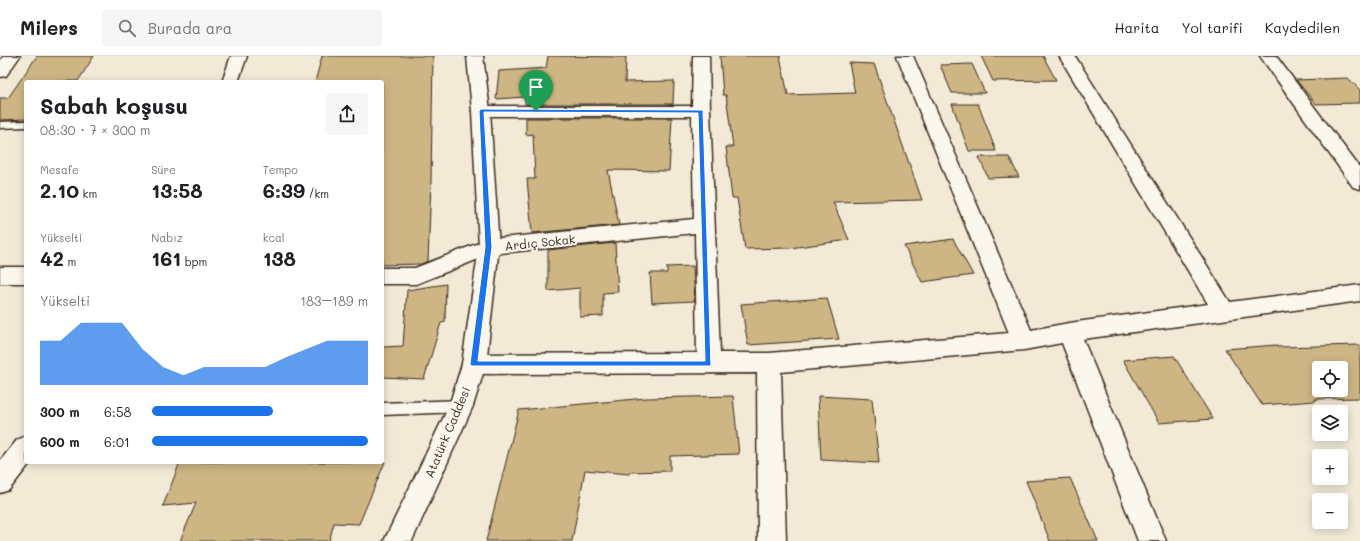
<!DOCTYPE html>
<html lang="tr">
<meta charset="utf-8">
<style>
body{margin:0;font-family:Mali,sans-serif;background:#f6f6f6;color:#202124;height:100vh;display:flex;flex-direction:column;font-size:15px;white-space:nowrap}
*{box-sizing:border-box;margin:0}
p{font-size:13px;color:#757577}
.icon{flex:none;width:22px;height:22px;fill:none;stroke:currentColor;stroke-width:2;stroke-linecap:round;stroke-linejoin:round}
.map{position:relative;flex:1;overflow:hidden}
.side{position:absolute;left:24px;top:24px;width:360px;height:384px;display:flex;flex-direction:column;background:#fff;border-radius:4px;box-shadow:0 2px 10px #0003}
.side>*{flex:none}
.tools{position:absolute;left:1312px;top:305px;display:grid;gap:8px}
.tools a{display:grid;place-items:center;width:36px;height:36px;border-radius:4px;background:#fff;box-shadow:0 2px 10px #0003;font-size:20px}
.pin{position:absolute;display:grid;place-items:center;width:34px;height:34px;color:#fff;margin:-41px -17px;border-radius:50% 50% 50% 0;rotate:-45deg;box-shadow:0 0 4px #0007}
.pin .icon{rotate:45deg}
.round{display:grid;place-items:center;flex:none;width:42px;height:42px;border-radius:4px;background:#f6f6f6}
.head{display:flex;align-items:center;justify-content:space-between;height:68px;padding:0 16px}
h1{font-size:22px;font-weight:700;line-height:30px}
.figures{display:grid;grid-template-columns:repeat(3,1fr);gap:6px;height:68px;padding:4px 16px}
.figures div{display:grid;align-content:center}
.figures b{font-size:20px;font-weight:700}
.figures small{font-size:11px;font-weight:400}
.figures p{font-size:11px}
.chart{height:112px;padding:8px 16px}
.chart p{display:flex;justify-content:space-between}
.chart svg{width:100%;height:72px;margin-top:4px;fill:#1a73e8;opacity:.7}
ul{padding:0 16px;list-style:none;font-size:13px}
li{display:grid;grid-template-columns:64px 48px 1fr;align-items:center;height:30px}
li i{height:10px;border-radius:5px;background:#1a73e8}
header{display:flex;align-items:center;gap:24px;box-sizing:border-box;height:56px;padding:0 20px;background:#fff;border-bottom:1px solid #e0e0e0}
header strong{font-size:19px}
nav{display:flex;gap:22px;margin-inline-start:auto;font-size:14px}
.search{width:280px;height:36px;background:#f6f6f6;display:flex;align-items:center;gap:10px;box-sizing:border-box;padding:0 14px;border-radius:4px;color:#757577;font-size:15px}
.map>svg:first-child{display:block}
.building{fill:#cdb584;stroke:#3b2a1e;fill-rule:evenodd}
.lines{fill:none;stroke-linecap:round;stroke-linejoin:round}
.service-casing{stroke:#3b2a1e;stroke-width:3}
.minor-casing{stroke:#3b2a1e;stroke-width:3}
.tertiary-casing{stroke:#3b2a1e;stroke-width:3}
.service{fill:#fbf7ec;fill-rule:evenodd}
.minor{fill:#fbf7ec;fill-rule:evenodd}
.tertiary{fill:#fbf7ec;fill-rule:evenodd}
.route{fill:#1a73e8;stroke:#fff;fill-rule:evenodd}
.labels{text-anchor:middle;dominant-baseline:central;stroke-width:4;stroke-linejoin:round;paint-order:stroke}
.street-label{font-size:12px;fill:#3b2a1e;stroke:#fbf7ec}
</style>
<header>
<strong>Milers</strong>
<div class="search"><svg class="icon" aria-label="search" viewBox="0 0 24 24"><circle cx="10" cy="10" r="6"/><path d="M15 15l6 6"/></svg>Burada ara</div>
<nav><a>Harita</a><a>Yol tarifi</a><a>Kaydedilen</a></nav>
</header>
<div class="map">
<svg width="1360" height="485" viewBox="0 0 1360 485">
<rect width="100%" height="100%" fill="#f2ead7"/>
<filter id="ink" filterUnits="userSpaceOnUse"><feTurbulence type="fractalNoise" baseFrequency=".025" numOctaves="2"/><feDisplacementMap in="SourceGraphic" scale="8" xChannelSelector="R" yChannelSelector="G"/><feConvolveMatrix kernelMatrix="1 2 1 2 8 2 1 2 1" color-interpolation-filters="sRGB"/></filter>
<g filter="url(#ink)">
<g class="building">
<path d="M37 0H94L78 25 26 26V63L0 64V42H8Z"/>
<path d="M322 0H433L431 126 428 205 421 208 382 209V26H315Z"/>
<path d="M548 0 626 1 625 26 674 25 673 48H525V41L496 43 499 15 546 12Z"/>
<path d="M720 0H780L788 39 855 37 849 7 874 8 922 144 833 146 849 184 790 192 745 193 737 142H732L726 91H733L726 39H723Z"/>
<path d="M981 0H1043L1056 24 993 25Z"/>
<path d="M972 8 985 37H952L940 9Z"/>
<path d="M1348 22 1360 34V47L1316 48 1296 24Z"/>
<path d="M952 48H978L996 95H969Z"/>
<path d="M526 62H672L669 115 608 114 619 169 532 177 527 123H535L533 78 526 79Z"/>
<path d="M979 101H1009L1019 121 988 122Z"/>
<path d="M953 183 973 219 922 226 904 190Z"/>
<path d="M615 187 618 236 603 237V260L580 261V232L548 235V194Z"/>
<path d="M693 210 695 245 652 247 650 217H667V211Z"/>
<path d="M446 228 445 266 441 267 424 323 382 321V291L403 290 407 234Z"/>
<path d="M827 242 839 283 748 289 741 248Z"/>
<path d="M1276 289 1277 291 1360 289V342L1315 343 1316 345 1262 349 1225 293ZM1319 312H1341V334H1319Z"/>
<path d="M1174 300 1213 363 1159 367 1123 304Z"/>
<path d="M733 340 739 398 670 400V415L629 416V418L585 414 572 485H486L519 354 646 342Z"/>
<path d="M818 340 872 343 879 407 821 404Z"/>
<path d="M180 406H385L359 468 334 467 329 485H180L196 447 163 450Z"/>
<path d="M1070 422 1098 485H1050L1026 425Z"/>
</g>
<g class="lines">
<defs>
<g id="service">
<path d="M26 65V71L0 72V66Z"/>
<path d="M461 344 466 346 468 350 466 354 461 356 382 359V347Z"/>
</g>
<g id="minor">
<path d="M4 0H20L6 20 0 21V5Z"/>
<path d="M231 0H247L238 26H222Z"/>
<path d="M693 0H709L710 55 720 297H769L1009 277 897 0H913L1031 274 1069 267 1208 248 1059 0H1075L1230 246 1360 229V245L1083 283 1166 485H1138L1062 287 1024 294 781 316 786 485H758L757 317 474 318 466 315 462 308 466 301 474 298 697 297 695 177 491 198 416 228H382V212H415L489 183 694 163 692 60H481L475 59 472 55 475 51 481 50H692Z"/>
<path d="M1260 0H1276L1360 112V133L1353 131Z"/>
<rect x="0" y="211" width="26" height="16"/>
<path d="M26 380V406H31L9 434 0 437V405L17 384Z"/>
</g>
<path id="tertiary" d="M467 0H483L490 55 499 191 486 308 473 350 412 485H384L449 350 462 308 479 191 472 55Z"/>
</defs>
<use href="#service" class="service-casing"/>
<use href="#minor" class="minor-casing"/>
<use href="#tertiary" class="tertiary-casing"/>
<use href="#service" class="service"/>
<use href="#minor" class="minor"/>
<use href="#tertiary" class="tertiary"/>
</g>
</g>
<path class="route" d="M481 53 703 54 711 310H471L470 308 485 191 479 55ZM484 56 698 57 705 305H478L492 191Z"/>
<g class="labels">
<g class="street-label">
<text transform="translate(540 186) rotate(-6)">Ardıç Sokak</text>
<text transform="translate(447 376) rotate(-67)">Atatürk Caddesi</text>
</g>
</g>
</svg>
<div class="tools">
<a><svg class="icon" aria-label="locate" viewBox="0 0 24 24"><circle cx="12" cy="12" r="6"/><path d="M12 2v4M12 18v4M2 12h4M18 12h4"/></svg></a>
<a><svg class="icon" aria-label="layers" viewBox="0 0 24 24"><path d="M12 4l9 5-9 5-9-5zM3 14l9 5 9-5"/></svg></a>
<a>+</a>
<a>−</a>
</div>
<div class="pin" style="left:536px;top:55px;background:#1e9e55"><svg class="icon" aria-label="arrive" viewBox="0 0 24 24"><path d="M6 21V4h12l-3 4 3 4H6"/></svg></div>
<section class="side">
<div class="head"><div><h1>Sabah koşusu</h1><p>08:30 · 7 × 300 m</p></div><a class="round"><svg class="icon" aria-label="share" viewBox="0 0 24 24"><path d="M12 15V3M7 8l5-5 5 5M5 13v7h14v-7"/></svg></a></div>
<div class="figures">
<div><p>Mesafe</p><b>2.10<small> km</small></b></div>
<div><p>Süre</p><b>13:58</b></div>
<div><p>Tempo</p><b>6:39<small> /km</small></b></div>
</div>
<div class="figures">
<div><p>Yükselti</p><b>42<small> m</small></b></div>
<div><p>Nabız</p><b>161<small> bpm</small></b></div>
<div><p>kcal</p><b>138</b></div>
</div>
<div class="chart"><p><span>Yükselti</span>183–189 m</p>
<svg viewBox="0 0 160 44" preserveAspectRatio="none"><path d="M0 44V17L10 17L20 6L30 6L40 6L50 22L60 33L70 38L80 33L90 33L100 33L110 33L120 27L130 22L140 17L150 17L160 17V44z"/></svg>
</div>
<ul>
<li><b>300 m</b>6:58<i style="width:56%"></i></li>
<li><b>600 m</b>6:01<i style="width:100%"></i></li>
</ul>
</section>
</div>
